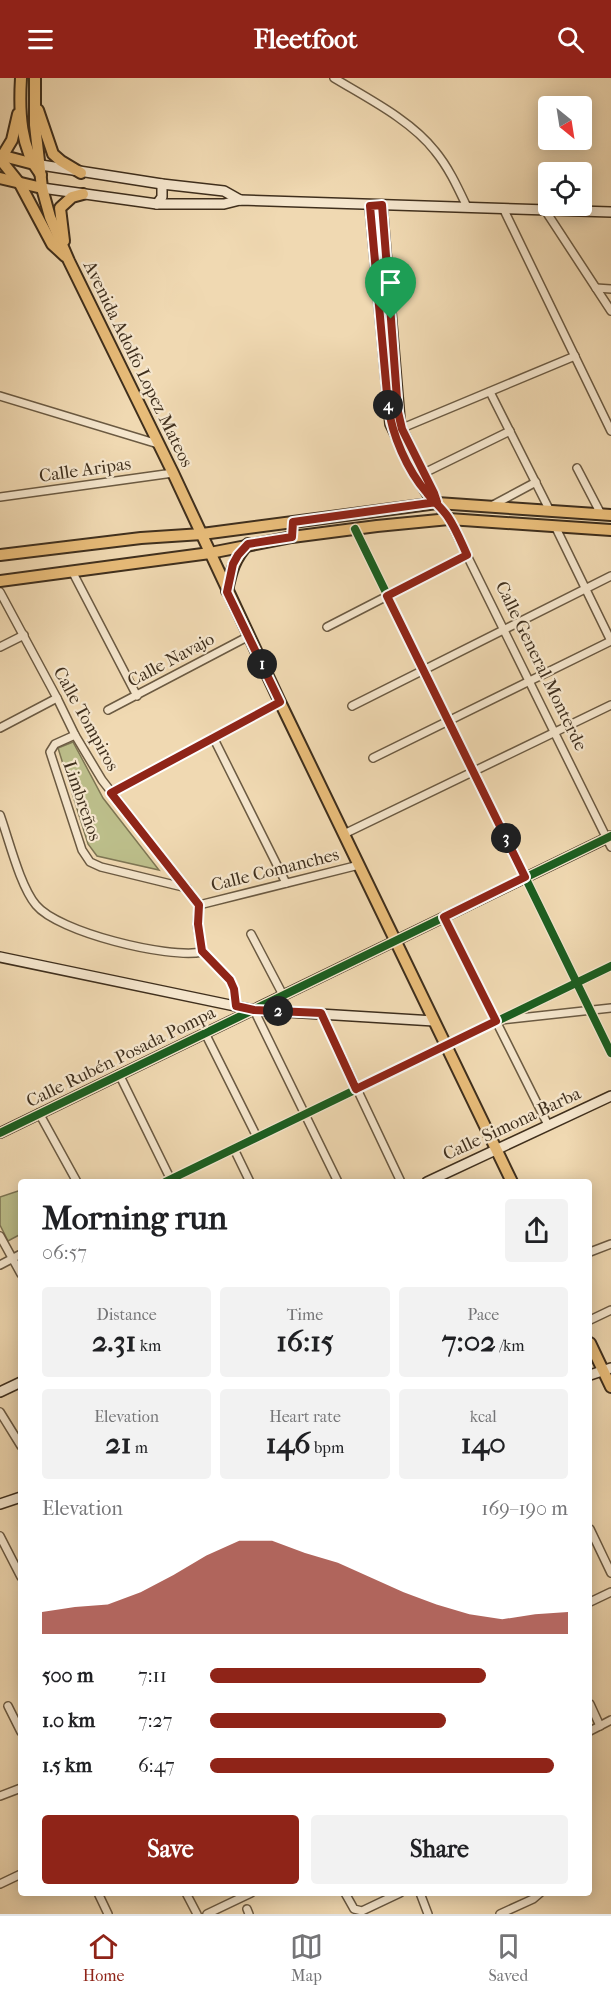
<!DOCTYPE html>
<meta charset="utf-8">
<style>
body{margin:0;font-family:"IM FELL French Canon",serif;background:#f2f2f2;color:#202124;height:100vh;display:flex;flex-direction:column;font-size:22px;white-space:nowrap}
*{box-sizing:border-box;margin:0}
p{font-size:20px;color:#757577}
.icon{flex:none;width:33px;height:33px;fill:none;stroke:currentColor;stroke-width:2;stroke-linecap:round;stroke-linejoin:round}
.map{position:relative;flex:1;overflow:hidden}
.drawer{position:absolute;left:18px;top:1101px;width:574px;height:717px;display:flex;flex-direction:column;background:#fff;border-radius:6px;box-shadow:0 3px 15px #0003}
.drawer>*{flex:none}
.needle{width:39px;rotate:150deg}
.controls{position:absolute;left:538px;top:18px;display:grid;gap:12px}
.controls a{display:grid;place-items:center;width:54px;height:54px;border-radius:6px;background:#fff;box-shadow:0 3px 15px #0003;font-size:30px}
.pin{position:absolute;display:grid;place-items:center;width:51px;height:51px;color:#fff;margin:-62px -26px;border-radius:50% 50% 50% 0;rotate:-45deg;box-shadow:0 0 6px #0007}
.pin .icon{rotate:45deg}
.km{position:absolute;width:30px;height:30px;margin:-15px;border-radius:50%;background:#222;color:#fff;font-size:16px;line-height:30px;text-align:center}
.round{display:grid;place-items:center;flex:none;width:63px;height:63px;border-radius:6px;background:#f2f2f2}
.head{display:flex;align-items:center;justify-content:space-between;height:102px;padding:0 24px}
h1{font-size:33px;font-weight:700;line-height:45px}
.figures{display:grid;grid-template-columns:repeat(3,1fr);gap:9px;height:102px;padding:6px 24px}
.figures div{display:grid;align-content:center;border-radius:6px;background:#f2f2f2;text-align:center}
.figures b{font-size:30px;font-weight:700}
.figures small{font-size:16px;font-weight:400}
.figures p{font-size:16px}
.chart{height:168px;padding:12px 24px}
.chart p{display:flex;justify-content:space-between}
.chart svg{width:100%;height:108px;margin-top:6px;fill:#8f2418;opacity:.7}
.action{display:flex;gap:12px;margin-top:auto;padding:12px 24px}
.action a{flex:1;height:69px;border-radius:6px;background:#8f2418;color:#fff;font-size:24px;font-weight:700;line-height:69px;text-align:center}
.action a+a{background:#f2f2f2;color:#202124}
ul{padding:0 24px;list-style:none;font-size:20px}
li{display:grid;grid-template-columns:96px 72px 1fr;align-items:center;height:45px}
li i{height:15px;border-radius:8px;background:#8f2418}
header{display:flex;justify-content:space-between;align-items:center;height:78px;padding:0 24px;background:#8f2418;color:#fff;font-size:27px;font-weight:700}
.menu{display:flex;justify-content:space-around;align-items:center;height:84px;border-top:2px solid #e0e0e0;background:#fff;font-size:16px;color:#757577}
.menu a{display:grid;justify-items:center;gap:3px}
.menu .active{color:#8f2418}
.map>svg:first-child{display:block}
.green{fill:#bcbe8a;stroke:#7e7654;stroke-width:1.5}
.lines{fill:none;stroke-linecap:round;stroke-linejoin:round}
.street-casing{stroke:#6b5a42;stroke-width:10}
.secondary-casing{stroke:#3f2f1d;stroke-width:12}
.primary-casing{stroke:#3f2f1d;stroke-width:14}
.street{stroke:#f5e6cd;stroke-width:7}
.secondary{stroke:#f5e6cd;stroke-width:9}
.primary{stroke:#e8bc79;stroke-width:10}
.cycleway-casing{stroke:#f5e6cd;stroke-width:11}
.cycleway{stroke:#1b5e20;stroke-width:8}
.route-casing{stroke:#fff;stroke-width:12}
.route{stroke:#8f2418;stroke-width:8}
.labels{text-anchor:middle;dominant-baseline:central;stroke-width:4.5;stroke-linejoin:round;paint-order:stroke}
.street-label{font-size:18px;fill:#3f2f1d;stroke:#f5e6cd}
</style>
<header><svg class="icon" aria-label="menu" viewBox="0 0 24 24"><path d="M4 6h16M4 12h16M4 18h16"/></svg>Fleetfoot<svg class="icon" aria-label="search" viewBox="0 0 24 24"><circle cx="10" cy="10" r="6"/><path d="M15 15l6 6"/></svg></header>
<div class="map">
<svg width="611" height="1836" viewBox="0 0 611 1836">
<rect width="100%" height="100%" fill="#f0d9b2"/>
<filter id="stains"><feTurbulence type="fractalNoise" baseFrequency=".00333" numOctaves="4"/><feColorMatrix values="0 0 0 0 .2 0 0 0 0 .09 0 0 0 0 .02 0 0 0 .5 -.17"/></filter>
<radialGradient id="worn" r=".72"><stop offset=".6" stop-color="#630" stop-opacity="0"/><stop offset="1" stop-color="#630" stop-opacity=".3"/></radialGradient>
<g class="green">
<path d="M73 664 103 720 159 792 97 778 88 766 58 670Z"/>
<path d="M21 1112V1156L8 1163 0 1147V1119Z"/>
</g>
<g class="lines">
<defs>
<g id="street">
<path d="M334 0C367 20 411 42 435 73 449 90 458 110 467 129"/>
<path d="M503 130 611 353"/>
<path d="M545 132 611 233"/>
<path d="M596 210 611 211"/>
<path d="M490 314 549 431"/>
<path d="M0 318 158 366"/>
<path d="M400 351 575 278"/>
<path d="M577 390 601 436"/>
<path d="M420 397 510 353"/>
<path d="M0 419 173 395"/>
<path d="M493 427 536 404"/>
<path d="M449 441 611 769"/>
<path d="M555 448 611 563"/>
<path d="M355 451 611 975"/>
<path d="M72 493 137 618"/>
<path d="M0 514 57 620 75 657 102 702 199 827 197 846 202 874 230 902 234 911 236 928"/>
<path d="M327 549 467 477"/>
<path d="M0 569 24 557"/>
<path d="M352 628 611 498"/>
<path d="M108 632 249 558"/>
<path d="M0 650 57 620"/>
<path d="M75 657 55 666 50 674 82 772 90 784 101 789 187 810"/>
<path d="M213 659 286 805"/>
<path d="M373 680 611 563"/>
<path d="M111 715 280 624"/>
<path d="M0 737C9 762 20 808 36 827 58 854 168 881 202 874"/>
<path d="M344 756 611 627"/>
<path d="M199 827 359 787"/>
<path d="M444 839 548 1047"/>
<path d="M251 856 283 917"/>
<path d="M254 932 338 1104"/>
<path d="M321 935 401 1104"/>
<path d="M501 942 611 930"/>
<path d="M205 955 257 1059"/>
<path d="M119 996 172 1104"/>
<path d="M39 1035 77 1104"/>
<path d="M234 1071 250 1104"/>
<path d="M165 1104 611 888"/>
<path d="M0 1158 21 1196"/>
<path d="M590 1174 611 1166"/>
<path d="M0 1187 21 1176"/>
<path d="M590 1242 611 1232"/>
<path d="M0 1334 21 1368"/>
<path d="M590 1451 611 1495"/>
<path d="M0 1458 21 1499"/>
<path d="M590 1524 611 1514"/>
<path d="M590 1626 600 1648"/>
<path d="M8 1628 21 1654"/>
<path d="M590 1653 611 1642"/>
<path d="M0 1718 21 1710"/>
<path d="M0 1806 21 1796"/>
<path d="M98 1815 108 1836"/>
<path d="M186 1815 197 1836"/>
<path d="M345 1815 354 1831 362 1833 400 1815"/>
<path d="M420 1815 428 1836"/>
<path d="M247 1831 249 1836"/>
<path d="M207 1836 251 1815"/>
<path d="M500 1836 533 1821 540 1815"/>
</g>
<g id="secondary">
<path d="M41 87 162 106 224 113 240 122"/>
<path d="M42 110 157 126H224L240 122 611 134"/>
<path d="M157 126 162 119V106"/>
<path d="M382 127 400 342 402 351 436 422"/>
<path d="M370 128 390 346 416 399 427 416 437 425 449 441"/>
<path d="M0 879 254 932 434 943"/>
<path d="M0 1055 611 758"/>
<path d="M427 1104 611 1018"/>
<path d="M590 1297 611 1290"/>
<path d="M0 1314 21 1304"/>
<path d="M0 1426 21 1419"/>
</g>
<g id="primary">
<path d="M21 0C19 33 20 70 41 97"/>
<path d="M35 0V47L42 110 50 139 69 183 173 395 280 624 512 1104"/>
<path d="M38 32 53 76 61 83 81 95"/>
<path d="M0 77 34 86"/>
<path d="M3 77 12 62 18 36"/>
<path d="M0 81 20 106 52 166 65 178"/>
<path d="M0 100 42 110"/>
<path d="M64 163 60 130 72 119 83 116"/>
<path d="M0 477 141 460 202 456 437 425 611 437"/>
<path d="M0 503 210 475 292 459 377 448 449 441 611 452"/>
<path d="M227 513C231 494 234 481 248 466"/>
<path d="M590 1265 611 1309"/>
</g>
</defs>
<use href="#street" class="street-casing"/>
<use href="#secondary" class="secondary-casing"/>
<use href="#primary" class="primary-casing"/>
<use href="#street" class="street"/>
<use href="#secondary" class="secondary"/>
<use href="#primary" class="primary"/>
<defs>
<g id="cycleway">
<path d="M355 451 611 975"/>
<path d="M0 1055 611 758"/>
<path d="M165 1104 611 888"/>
</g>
</defs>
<use href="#cycleway" class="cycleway-casing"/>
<use href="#cycleway" class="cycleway"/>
</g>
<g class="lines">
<defs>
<path id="route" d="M391 241 398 334 402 351 434 415 437 424 293 444 292 459 248 466 238 477 233 486 227 514 280 624 111 715 199 827 198 846 202 873 230 902 234 911 236 928 254 932 321 935 356 1011 496 943 444 839 525 799 387 518 467 477C461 464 456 451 448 439 442 430 434 424 427 415 407 392 392 357 388 327L370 128 382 127 391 241"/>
</defs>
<use href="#route" class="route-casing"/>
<use href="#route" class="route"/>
</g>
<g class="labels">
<g class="street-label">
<text transform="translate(138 286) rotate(64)">Avenida Adolfo Lopez Mateos</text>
<text transform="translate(85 392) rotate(-8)">Calle Aripas</text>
<text transform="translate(171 582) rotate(-28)">Calle Navajo</text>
<text transform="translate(541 588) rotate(64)">Calle General Monterde</text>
<text transform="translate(86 641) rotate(61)">Calle Tompiros</text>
<text transform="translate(82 723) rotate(71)">Limbreños</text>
<text transform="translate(275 792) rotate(-14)">Calle Comanches</text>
<text transform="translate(121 979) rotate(-26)">Calle Rubén Posada Pompa</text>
<text transform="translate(512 1046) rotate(-25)">Calle Simona Barba</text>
</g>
</g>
<rect width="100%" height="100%" filter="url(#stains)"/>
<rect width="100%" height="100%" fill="url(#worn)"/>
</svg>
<div class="controls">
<a><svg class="needle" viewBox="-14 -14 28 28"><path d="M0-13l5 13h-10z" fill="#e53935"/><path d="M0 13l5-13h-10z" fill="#757577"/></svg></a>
<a><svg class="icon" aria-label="locate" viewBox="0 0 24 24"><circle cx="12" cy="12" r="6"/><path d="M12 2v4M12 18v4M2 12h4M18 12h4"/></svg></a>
</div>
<div class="pin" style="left:391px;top:241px;background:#1e9e55"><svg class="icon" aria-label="arrive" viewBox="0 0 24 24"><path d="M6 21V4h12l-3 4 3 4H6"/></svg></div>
<b class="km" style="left:262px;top:586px">1</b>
<b class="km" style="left:278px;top:933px">2</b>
<b class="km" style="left:506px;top:760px">3</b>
<b class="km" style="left:388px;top:327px">4</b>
<section class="drawer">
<div class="head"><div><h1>Morning run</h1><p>06:57</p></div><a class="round"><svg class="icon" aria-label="share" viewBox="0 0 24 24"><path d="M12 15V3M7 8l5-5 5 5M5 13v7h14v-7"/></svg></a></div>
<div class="figures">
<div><p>Distance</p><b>2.31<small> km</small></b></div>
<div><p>Time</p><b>16:15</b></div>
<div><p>Pace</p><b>7:02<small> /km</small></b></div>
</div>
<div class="figures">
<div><p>Elevation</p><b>21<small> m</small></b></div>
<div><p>Heart rate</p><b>146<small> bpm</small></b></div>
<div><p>kcal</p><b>140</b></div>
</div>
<div class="chart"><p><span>Elevation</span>169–190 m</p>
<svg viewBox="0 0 160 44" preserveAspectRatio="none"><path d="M0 44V35L10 33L20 32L30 27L40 20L50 12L60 6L70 6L80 11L90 15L100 21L110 27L120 32L130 36L140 38L150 36L160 35V44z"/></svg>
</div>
<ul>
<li><b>500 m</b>7:11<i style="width:77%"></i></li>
<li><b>1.0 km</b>7:27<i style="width:66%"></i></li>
<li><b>1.5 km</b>6:47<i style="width:96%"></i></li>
</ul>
<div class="action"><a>Save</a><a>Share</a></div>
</section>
</div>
<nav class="menu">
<a class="active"><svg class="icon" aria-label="home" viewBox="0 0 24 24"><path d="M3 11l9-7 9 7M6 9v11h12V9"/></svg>Home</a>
<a><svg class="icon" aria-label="map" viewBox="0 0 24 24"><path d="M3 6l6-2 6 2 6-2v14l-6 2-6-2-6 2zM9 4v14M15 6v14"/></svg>Map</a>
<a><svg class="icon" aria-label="saved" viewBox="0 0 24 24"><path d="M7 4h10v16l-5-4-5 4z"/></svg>Saved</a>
</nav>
